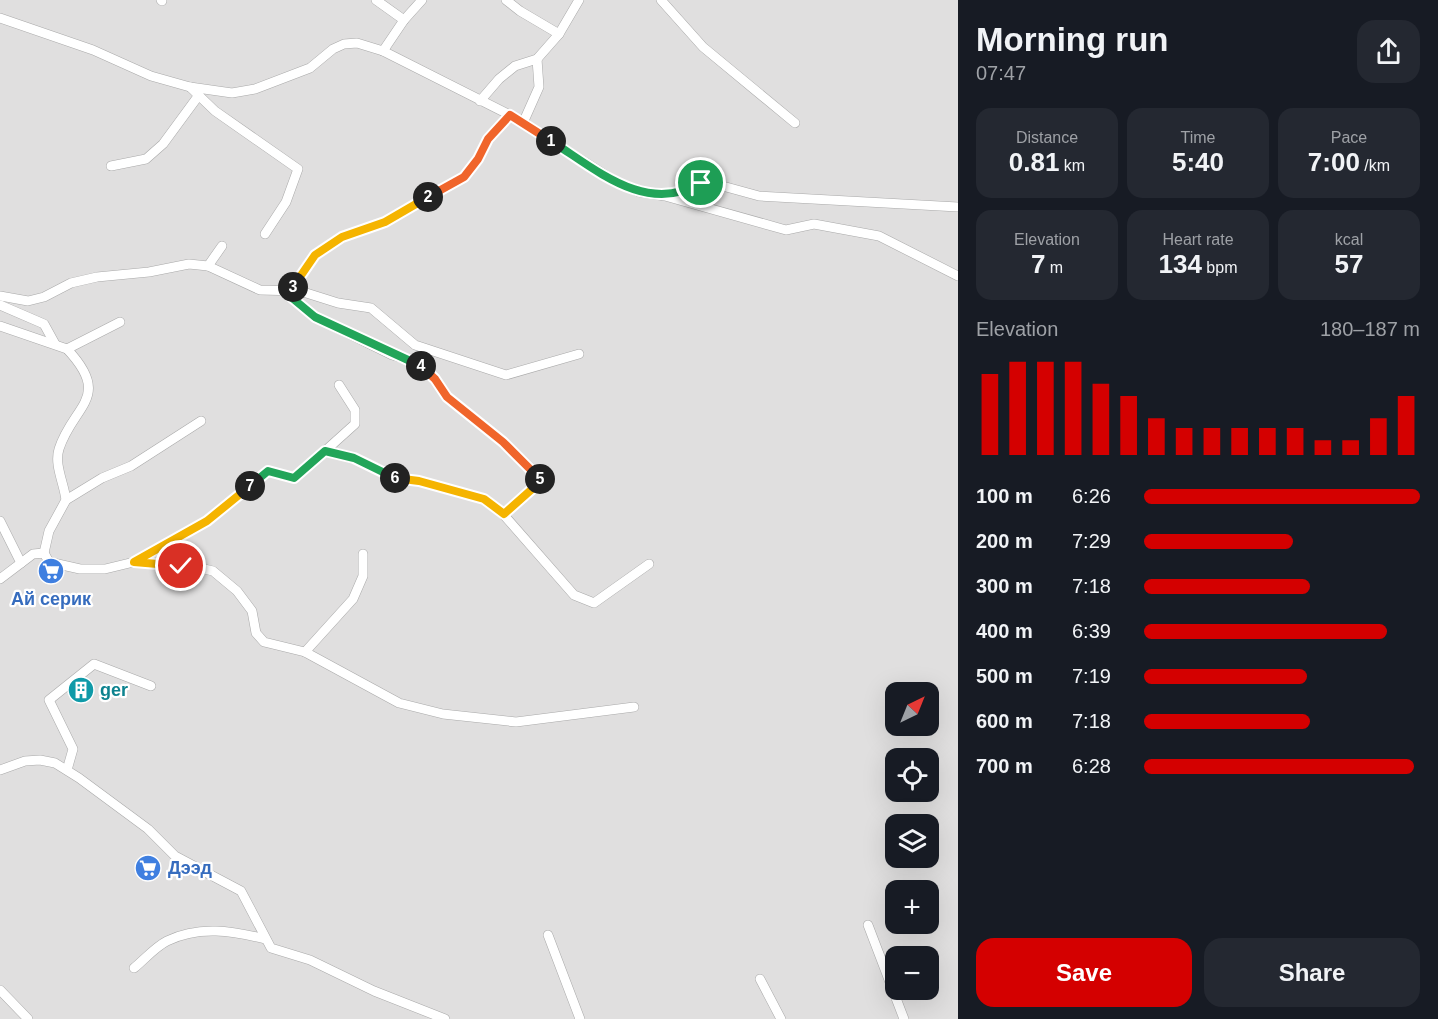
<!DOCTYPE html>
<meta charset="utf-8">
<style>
body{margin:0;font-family:Helvetica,sans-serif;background:#242831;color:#f1f3f6;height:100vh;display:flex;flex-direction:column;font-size:22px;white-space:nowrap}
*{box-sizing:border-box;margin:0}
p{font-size:20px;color:#9ea1a6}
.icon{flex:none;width:33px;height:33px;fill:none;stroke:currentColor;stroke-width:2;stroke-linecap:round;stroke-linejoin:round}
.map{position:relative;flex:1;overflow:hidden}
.panel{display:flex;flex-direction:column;background:#171b24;width:480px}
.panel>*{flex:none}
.needle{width:39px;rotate:43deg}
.buttons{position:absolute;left:885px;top:682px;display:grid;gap:12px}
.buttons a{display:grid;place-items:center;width:54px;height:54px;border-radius:12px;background:#171b24;box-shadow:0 6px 24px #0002;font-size:30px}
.pin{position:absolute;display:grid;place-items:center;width:51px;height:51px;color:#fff;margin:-26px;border:3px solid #fff;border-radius:50%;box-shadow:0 2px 6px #0007}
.km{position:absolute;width:30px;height:30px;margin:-15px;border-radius:50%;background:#222;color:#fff;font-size:16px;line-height:30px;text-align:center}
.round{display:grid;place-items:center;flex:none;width:63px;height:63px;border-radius:18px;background:#242831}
.overview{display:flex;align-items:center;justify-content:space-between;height:102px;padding:0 18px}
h1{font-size:33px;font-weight:600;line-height:45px}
.stats{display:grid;grid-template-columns:repeat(3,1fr);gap:9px;height:102px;padding:6px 18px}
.stats div{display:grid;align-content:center;border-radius:15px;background:#242831;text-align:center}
.stats b{font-size:26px;font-weight:600}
.stats small{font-size:16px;font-weight:400}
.stats p{font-size:16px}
.chart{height:168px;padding:12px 18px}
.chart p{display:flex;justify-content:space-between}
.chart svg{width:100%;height:108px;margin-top:6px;stroke:#d40000;stroke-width:6}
.button{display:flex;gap:12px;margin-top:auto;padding:12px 18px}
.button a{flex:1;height:69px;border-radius:18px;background:#d40000;color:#fff;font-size:24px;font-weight:600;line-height:69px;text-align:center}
.button a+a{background:#242831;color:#f1f3f6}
ul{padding:0 18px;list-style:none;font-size:20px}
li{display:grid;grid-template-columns:96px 72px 1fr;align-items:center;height:45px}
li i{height:15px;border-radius:8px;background:#d40000}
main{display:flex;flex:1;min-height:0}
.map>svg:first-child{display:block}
.residential{fill:#e0dfdf;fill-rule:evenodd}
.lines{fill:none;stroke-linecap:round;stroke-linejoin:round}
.minor-casing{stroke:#a9a9a9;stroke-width:10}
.minor{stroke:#fff;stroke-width:9}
.split-1-casing{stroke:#fff;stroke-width:12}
.split-2-casing{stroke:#fff;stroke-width:12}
.split-3-casing{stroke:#fff;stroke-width:12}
.split-4-casing{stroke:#fff;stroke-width:12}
.split-5-casing{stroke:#fff;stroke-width:12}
.split-6-casing{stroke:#fff;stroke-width:12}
.split-7-casing{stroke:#fff;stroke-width:12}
.split-8-casing{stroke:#fff;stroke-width:12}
.split-1{stroke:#22a559;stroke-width:8}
.split-2{stroke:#f0652b;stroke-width:8}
.split-3{stroke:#f5b400;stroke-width:8}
.split-4{stroke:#22a559;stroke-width:8}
.split-5{stroke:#f0652b;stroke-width:8}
.split-6{stroke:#f5b400;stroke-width:8}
.split-7{stroke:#22a559;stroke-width:8}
.split-8{stroke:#f5b400;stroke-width:8}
.labels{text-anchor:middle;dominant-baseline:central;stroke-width:4.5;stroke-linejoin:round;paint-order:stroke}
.shop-label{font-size:18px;font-weight:bold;fill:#366cbe;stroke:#fff}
.culture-label{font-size:18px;font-weight:bold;fill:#0d838f;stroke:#fff;text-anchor:start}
</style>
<main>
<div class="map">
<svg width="958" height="1019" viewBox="0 0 958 1019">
<rect width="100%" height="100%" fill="#f2efe9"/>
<path class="residential" d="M0 0H958V1019H0ZM896 693H928V726H896ZM896 759H928V792H896ZM896 825H928V858H896ZM896 891H928V924H896ZM896 957H928V990H896Z"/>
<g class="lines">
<defs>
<g id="minor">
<path d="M161 0 162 1"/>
<path d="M376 0 404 20"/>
<path d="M506 0 520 11 559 34"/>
<path d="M661 0 703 47 795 123"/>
<path d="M0 18 93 50 151 76 190 87 232 93 255 89 310 68 333 49 344 44 357 43 383 51 510 115 618 183 639 192 665 196 786 230 814 224 879 236 958 276"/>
<path d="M383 51 404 20 422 0"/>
<path d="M190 87 215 111 298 169 286 202 265 234"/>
<path d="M480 101 499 79 515 66 537 59 559 34 579 0"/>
<path d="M523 123 539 87 537 59"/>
<path d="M111 166 146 159 163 144 199 95"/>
<path d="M671 195 708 182 759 196 958 207"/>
<path d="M208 266 222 246"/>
<path d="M285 292 315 317 392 355 417 362 435 379 447 397 503 442 541 478 531 490 503 514"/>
<path d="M290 292 315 255 342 237 385 222 464 177 478 159 488 139 510 115"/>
<path d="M0 296 28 301 44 297 71 283 97 277 149 272 189 264 208 266 260 290 300 291 338 303 371 308 415 345 506 375 579 354"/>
<path d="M0 305 44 324 55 344"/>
<path d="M0 326 67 349 120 322"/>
<path d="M325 451 355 424V410L339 385"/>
<path d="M66 500 102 478 131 466 201 421"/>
<path d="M0 521 21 563"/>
<path d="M44 553 49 531 66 500C64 483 54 465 59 449 73 405 113 398 67 349"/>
<path d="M134 562 207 521 268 471 294 478 325 451 354 458 403 480 419 481 485 499 503 514 574 595 594 603 649 564"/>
<path d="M0 579 33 554 44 553 49 562 80 569H105L134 562 196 567 213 571 237 591 252 611 256 633 264 642 305 652 399 703 443 714 516 722 634 707"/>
<path d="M305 652 353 599 363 576V554"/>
<path d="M0 770 25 761 40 760 55 763 79 778 148 829 175 856 241 891 271 948 310 960 374 991 445 1019"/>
<path d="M67 770 73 749 49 700 94 664 151 686"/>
<path d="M868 925 904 1019"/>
<path d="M548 935 580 1019"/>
<path d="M134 968C144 960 155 947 167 941 199 925 233 931 265 939"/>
<path d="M760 979 781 1019"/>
<path d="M0 990 28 1019"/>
</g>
</defs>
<use href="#minor" class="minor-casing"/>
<use href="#minor" class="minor"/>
</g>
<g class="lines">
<defs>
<path id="split-1" d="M551 141C597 170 646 215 701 183"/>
<path id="split-2" d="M428 197 464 177 478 159 488 139 510 115 551 141"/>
<path id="split-3" d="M293 287 315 255 342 237 385 222 428 197"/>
<path id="split-4" d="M293 287 290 292H285L315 317 421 366"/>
<path id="split-5" d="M421 366 435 379 447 397 503 442 540 479"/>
<path id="split-6" d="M395 478 419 481 484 499 504 514 531 490 540 479"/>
<path id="split-7" d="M250 486 268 471 294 478 325 451 354 458 395 478"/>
<path id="split-8" d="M181 566 134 562 207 521 250 486"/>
</defs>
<use href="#split-1" class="split-1-casing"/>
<use href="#split-2" class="split-2-casing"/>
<use href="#split-3" class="split-3-casing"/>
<use href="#split-4" class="split-4-casing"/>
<use href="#split-5" class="split-5-casing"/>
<use href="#split-6" class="split-6-casing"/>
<use href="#split-7" class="split-7-casing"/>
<use href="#split-8" class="split-8-casing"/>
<use href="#split-1" class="split-1"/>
<use href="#split-2" class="split-2"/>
<use href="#split-3" class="split-3"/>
<use href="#split-4" class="split-4"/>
<use href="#split-5" class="split-5"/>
<use href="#split-6" class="split-6"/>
<use href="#split-7" class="split-7"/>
<use href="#split-8" class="split-8"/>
</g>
<defs>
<symbol id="supermarket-disc" viewBox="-11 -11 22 22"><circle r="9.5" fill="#3f7fe0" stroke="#fff"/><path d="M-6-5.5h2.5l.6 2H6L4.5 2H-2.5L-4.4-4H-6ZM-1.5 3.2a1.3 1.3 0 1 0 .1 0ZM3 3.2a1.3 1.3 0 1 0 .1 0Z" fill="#fff"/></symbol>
<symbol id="building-disc" viewBox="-11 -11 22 22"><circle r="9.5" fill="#0f9aa8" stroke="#fff"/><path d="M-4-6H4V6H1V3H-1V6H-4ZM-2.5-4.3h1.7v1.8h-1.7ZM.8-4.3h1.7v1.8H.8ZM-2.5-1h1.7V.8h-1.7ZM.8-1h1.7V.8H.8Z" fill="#fff"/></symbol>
</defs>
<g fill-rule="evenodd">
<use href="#supermarket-disc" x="36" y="556" width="30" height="30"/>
<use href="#building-disc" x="66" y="675" width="30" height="30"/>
<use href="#supermarket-disc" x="133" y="853" width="30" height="30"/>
</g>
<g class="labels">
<g class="shop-label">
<text x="51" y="599">Ай серик</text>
<text x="168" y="868" text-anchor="start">Дээд</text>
</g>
<g class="culture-label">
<text x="100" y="690">ger</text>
</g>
</g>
</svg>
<div class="buttons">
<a><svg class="needle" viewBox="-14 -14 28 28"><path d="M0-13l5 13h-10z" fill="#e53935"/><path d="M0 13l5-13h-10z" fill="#9ea1a6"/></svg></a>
<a><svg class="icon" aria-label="locate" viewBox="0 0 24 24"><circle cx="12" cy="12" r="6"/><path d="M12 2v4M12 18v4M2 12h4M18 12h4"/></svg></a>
<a><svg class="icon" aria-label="layers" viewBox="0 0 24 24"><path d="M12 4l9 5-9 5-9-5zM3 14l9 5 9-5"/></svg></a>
<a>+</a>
<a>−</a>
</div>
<div class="pin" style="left:701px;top:183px;background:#1e9e55"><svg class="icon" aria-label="arrive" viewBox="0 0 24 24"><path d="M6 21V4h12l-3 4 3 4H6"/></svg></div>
<div class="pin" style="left:181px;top:566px;background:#d93025"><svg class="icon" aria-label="check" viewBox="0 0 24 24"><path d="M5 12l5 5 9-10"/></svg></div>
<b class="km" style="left:551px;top:141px">1</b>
<b class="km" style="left:428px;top:197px">2</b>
<b class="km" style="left:293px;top:287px">3</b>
<b class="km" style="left:421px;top:366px">4</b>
<b class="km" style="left:540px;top:479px">5</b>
<b class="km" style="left:395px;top:478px">6</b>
<b class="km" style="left:250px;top:486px">7</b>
</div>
<section class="panel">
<div class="overview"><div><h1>Morning run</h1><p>07:47</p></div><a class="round"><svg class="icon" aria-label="share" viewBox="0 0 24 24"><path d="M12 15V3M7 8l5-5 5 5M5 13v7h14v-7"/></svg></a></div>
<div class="stats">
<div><p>Distance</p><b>0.81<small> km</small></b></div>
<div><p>Time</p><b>5:40</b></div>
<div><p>Pace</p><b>7:00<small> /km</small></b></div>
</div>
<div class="stats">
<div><p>Elevation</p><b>7<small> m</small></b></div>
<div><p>Heart rate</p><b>134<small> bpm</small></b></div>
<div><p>kcal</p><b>57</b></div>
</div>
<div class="chart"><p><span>Elevation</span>180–187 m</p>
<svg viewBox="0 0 160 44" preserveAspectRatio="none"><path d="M5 44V11M15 44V6M25 44V6M35 44V6M45 44V15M55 44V20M65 44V29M75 44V33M85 44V33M95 44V33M105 44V33M115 44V33M125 44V38M135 44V38M145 44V29M155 44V20"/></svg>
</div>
<ul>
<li><b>100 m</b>6:26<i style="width:100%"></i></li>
<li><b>200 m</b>7:29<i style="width:54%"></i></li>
<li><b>300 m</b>7:18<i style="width:60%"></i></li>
<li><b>400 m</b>6:39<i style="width:88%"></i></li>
<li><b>500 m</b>7:19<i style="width:59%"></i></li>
<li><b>600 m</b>7:18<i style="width:60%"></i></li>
<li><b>700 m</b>6:28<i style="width:98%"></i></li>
</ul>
<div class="button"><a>Save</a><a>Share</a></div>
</section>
</main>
